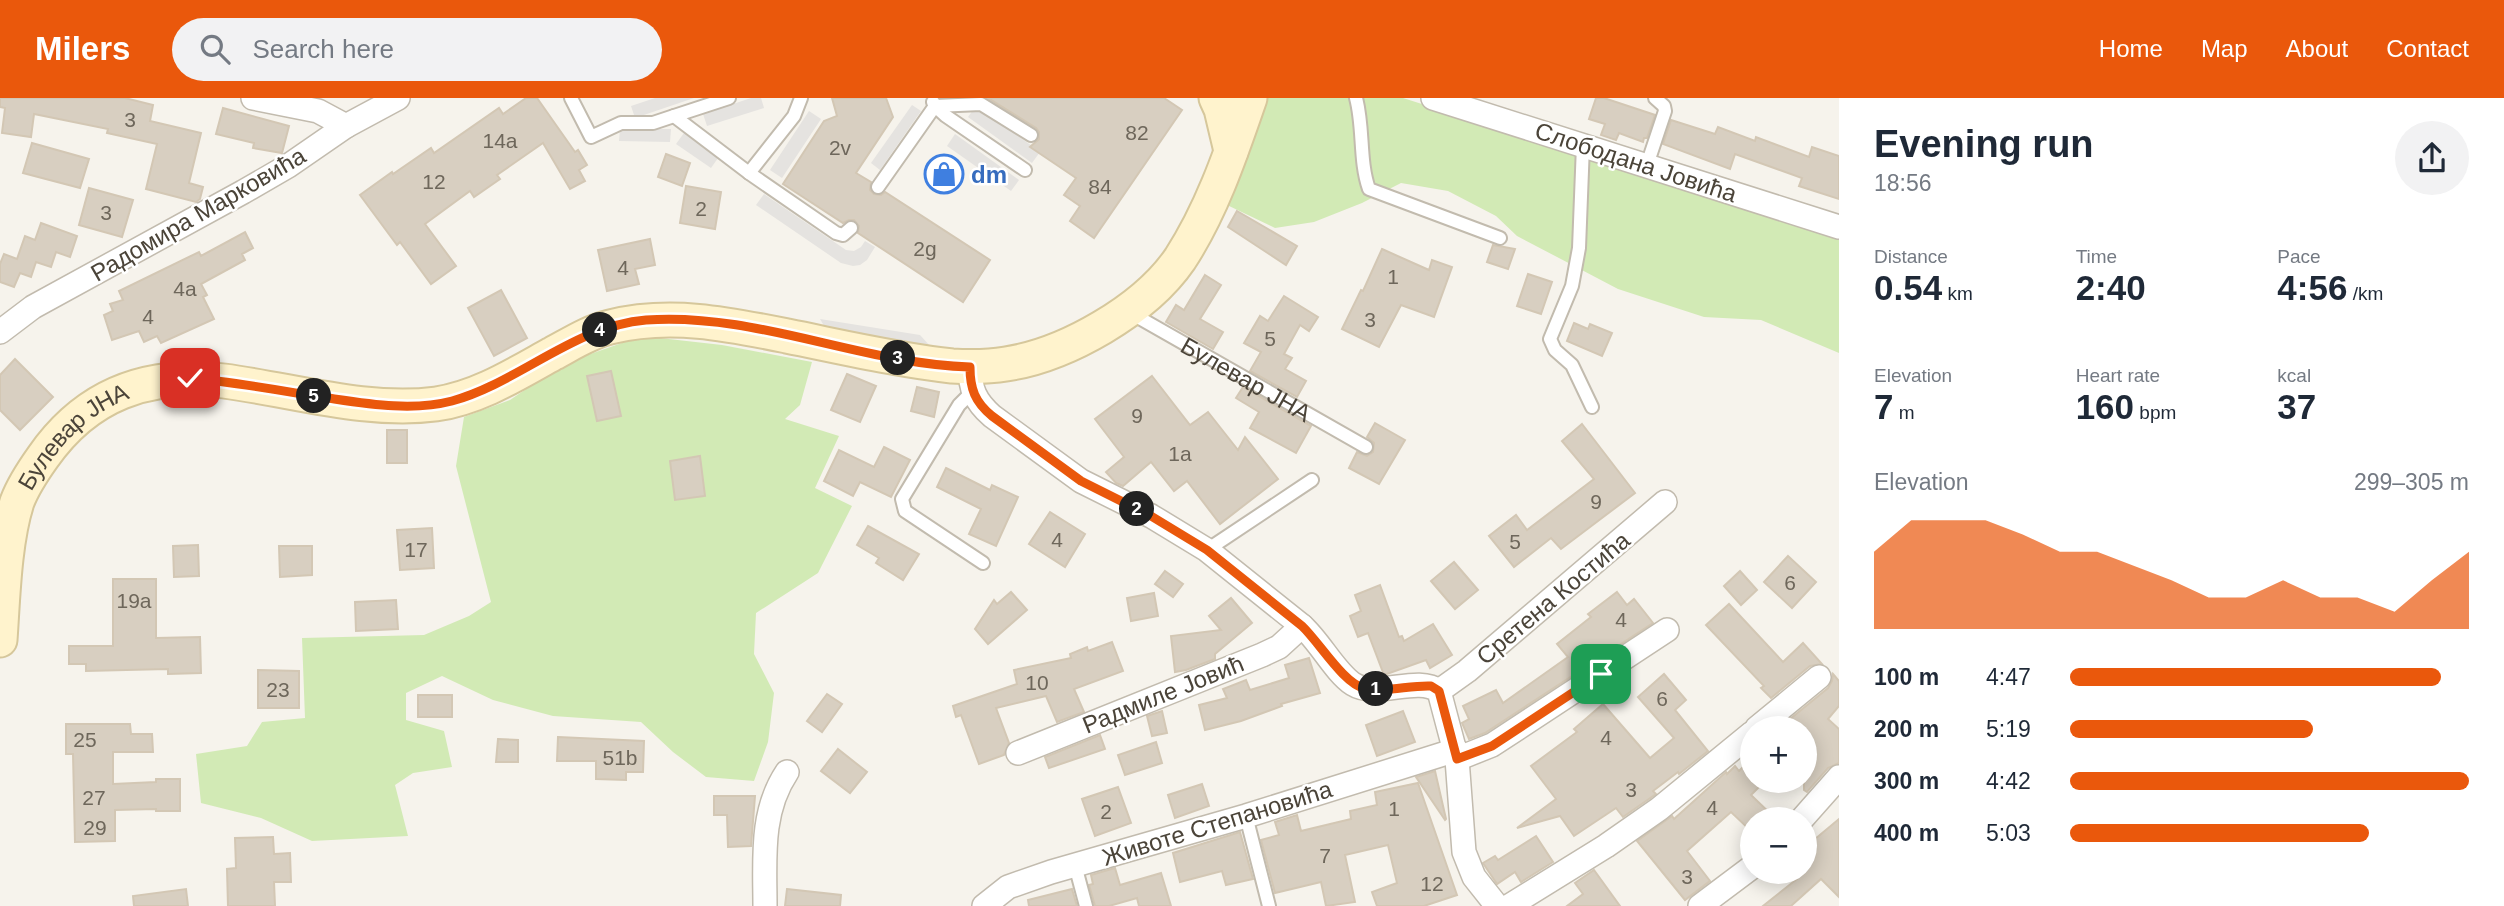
<!DOCTYPE html>
<meta charset="utf-8">
<style>
body{margin:0;font-family:Arial,sans-serif;background:#f2f2f3;color:#1f2937;height:100vh;display:flex;flex-direction:column;font-size:26px;white-space:nowrap}
*{box-sizing:border-box;margin:0}
p{font-size:23px;color:#747a83}
.icon{flex:none;width:38px;height:38px;fill:none;stroke:currentColor;stroke-width:2;stroke-linecap:round;stroke-linejoin:round}
.map{position:relative;flex:1;overflow:hidden}
.drawer{display:flex;flex-direction:column;background:#fff;width:665px}
.drawer>*{flex:none}
.controls{position:absolute;left:1740px;top:618px;display:grid;gap:14px}
.controls a{display:grid;place-items:center;width:77px;height:77px;border-radius:50%;background:#fff;box-shadow:0 4px 18px #0003;font-size:35px}
.pin{position:absolute;display:grid;place-items:center;width:60px;height:60px;color:#fff;margin:-30px;border-radius:14px;box-shadow:0 4px 10px #0006}
.km{position:absolute;width:35px;height:35px;margin:-18px;border-radius:50%;background:#222;color:#fff;font-size:19px;line-height:35px;text-align:center}
.round{display:grid;place-items:center;flex:none;width:74px;height:74px;border-radius:37px;background:#f2f2f3}
.summary{display:flex;align-items:center;justify-content:space-between;height:119px;padding:0 35px}
h1{font-size:38px;font-weight:700;line-height:52px}
.stats{display:grid;grid-template-columns:repeat(3,1fr);gap:10px;height:119px;padding:7px 35px}
.stats div{display:grid;align-content:center}
.stats b{font-size:35px;font-weight:700}
.stats small{font-size:19px;font-weight:400}
.stats p{font-size:19px}
.chart{height:196px;padding:14px 35px}
.chart p{display:flex;justify-content:space-between}
.chart svg{width:100%;height:126px;margin-top:7px;fill:#ea580c;opacity:.7}
ul{padding:0 35px;list-style:none;font-size:23px}
li{display:grid;grid-template-columns:112px 84px 1fr;align-items:center;height:52px}
li i{height:18px;border-radius:9px;background:#ea580c}
header{display:flex;align-items:center;gap:42px;box-sizing:border-box;height:98px;padding:0 35px;background:#ea580c;color:#fff}
header strong{font-size:33px}
nav{display:flex;gap:38px;margin-inline-start:auto;font-size:24px}
.search{width:490px;height:63px;background:#f2f2f3;display:flex;align-items:center;gap:18px;box-sizing:border-box;padding:0 24px;border-radius:38px;color:#747a83;font-size:26px}
main{display:flex;flex:1;min-height:0}
.map>svg:first-child{display:block}
.green{fill:#d2eab5}
.parking{fill:#e5e3e0}
.building{fill:#d8cfc1;stroke:#d3c7b4;stroke-width:2}
.lines{fill:none;stroke-linecap:round;stroke-linejoin:round}
.lane-casing{stroke:#c2bbae;stroke-width:16}
.street-casing{stroke:#c2bbae;stroke-width:26}
.secondary-casing{stroke:#d6c79b;stroke-width:37}
.lane{stroke:#fff;stroke-width:12}
.street{stroke:#fff;stroke-width:23}
.secondary{stroke:#fff3cd;stroke-width:33}
.route-casing{stroke:#fff;stroke-width:14}
.route{stroke:#ea580c;stroke-width:9}
.labels{text-anchor:middle;dominant-baseline:central;stroke-width:5;stroke-linejoin:round;paint-order:stroke}
.number-label{font-size:21px;fill:#6e675b}
.street-label{font-size:24px;fill:#4b4439;stroke:#fff}
.shop-label{font-size:24px;font-weight:bold;fill:#366cbe;stroke:#fff;text-anchor:start}
</style>
<header>
<strong>Milers</strong>
<div class="search"><svg class="icon" aria-label="search" viewBox="0 0 24 24"><circle cx="10" cy="10" r="6"/><path d="M15 15l6 6"/></svg>Search here</div>
<nav><a>Home</a><a>Map</a><a>About</a><a>Contact</a></nav>
</header>
<main>
<div class="map">
<svg width="1839" height="808" viewBox="0 0 1839 808">
<rect width="100%" height="100%" fill="#f6f3ec"/>
<g class="green">
<path d="M1263 0H1403L1839 138V255L1761 222 1704 219 1618 191 1517 138 1496 118 1448 93 1401 85 1362 105 1314 124 1275 130 1227 107Z"/>
<path d="M642 238 722 247 812 264 800 307 785 321 839 338 815 390 852 408 818 475 756 515 754 556 774 595 768 644 754 683 706 679 673 654 641 624 553 618 493 602 442 578 406 595V622L444 633 452 669 413 675 395 687 408 738 312 743 261 720 201 705 196 656 247 648 262 624 305 620 302 540 424 537 469 518 491 504 456 368 464 319 510 302 541 281 579 260Z"/>
</g>
<g class="parking">
<path d="M655 0H694L635 20 631 8Z"/>
<path d="M751 0H761L764 10 707 28 703 16Z"/>
<path d="M981 0H1079L1032 65 968 19 976 8 1032 48 1039 39Z"/>
<path d="M912 7 921 13 880 72 871 65Z"/>
<path d="M809 13 821 21 782 80 770 72Z"/>
<path d="M620 31H671L670 44 619 43Z"/>
<path d="M684 35 718 60 711 70 676 46Z"/>
<path d="M955 36 1019 82 1011 93 947 48Z"/>
<path d="M764 96 846 152 854 153 861 149 865 143 875 149 867 162 860 167 853 168 841 165 756 107Z"/>
<path d="M820 221 920 237 930 248 826 231Z"/>
</g>
<g class="building">
<path d="M0 0H125L153 7 150 23 201 35 189 85 203 89 200 101 196 104 146 91 157 46 107 35 108 31 34 16 31 39 2 35 5 10 0 9Z"/>
<path d="M526 0H537L575 54 578 52 587 67 579 72 585 83 570 91 543 45 497 77 500 81 474 99 470 93 425 126 456 168 431 186 400 144 397 147 360 97 392 74 393 76 431 50 434 55 499 10 503 16Z"/>
<path d="M832 0H886L893 19 856 75 871 84 870 92 874 96 881 97 885 94 990 162 963 204 858 135 859 128 854 122H849L843 125 783 86 824 23 837 18Z"/>
<path d="M988 0H1164L1182 12 1094 140 1070 123 1080 108 1064 97 1076 80 1030 49 1039 41V34L1036 30Z"/>
<path d="M1596 0H1604L1655 17 1647 40H1644L1643 44 1619 35 1616 42 1601 37 1605 26 1589 21Z"/>
<path d="M223 10 289 28 282 55 253 50 254 45 216 36Z"/>
<path d="M1671 22 1715 36 1718 29 1755 43 1756 39 1809 59 1812 49 1839 58V101L1799 88 1802 80 1735 56 1730 71 1663 46Z"/>
<path d="M32 45 89 61 80 90 23 75Z"/>
<path d="M666 56 690 65 682 88 658 79Z"/>
<path d="M686 88 721 94 715 131 680 125Z"/>
<path d="M89 90 133 102 122 139 79 127Z"/>
<path d="M1237 113 1297 148 1286 167 1228 129Z"/>
<path d="M41 125 77 138 70 159 56 154 51 169 36 164 31 179 20 175 14 189 0 184V166L4 156 17 161 25 138 35 142Z"/>
<path d="M245 134 253 150 242 156 245 162 201 186 207 197 203 199 214 221 161 245 157 238 144 244 139 233 112 242 104 217 113 213 110 206 123 202 119 193 199 154 201 158Z"/>
<path d="M650 141 655 167 635 171 639 186 607 193 598 152Z"/>
<path d="M1493 147 1515 151 1508 171 1487 164Z"/>
<path d="M1382 151 1429 172 1432 162 1452 169 1434 219 1401 207 1379 249 1342 231 1361 192 1363 193Z"/>
<path d="M1528 176 1552 184 1541 216 1517 208Z"/>
<path d="M1205 177 1221 187 1200 221 1223 234 1213 251 1166 224 1176 207 1184 212Z"/>
<path d="M501 192 527 240 494 258 468 210Z"/>
<path d="M1284 198 1318 219 1309 233 1300 227 1284 256 1292 260 1285 271 1306 283 1297 299 1250 273 1261 254 1244 245 1260 218 1268 223Z"/>
<path d="M1574 225 1588 231 1590 226 1612 235 1602 258 1567 243Z"/>
<path d="M15 261 53 299 20 332 0 312V277Z"/>
<path d="M611 273 621 318 597 323 587 278Z"/>
<path d="M847 276 876 288 860 324 831 312Z"/>
<path d="M1152 278 1190 327 1208 314 1238 352 1245 339 1278 381 1220 426 1187 383 1174 393 1151 364 1123 388 1116 385 1106 374 1124 359 1095 321Z"/>
<path d="M917 289 939 294 934 319 911 313Z"/>
<path d="M1243 289 1311 328 1296 355 1250 330 1259 314 1236 300Z"/>
<path d="M1375 325 1405 342 1379 386 1349 370 1357 354 1367 358 1373 354 1374 345 1367 339Z"/>
<path d="M1582 326 1635 395 1561 451 1551 440 1514 469 1489 438 1516 417 1527 432 1594 381 1562 343Z"/>
<rect x="387" y="332" width="20" height="33"/>
<path d="M884 349 910 362 891 399 860 384 853 398 824 383 839 352 874 369Z"/>
<path d="M700 358 705 398 675 402 670 363Z"/>
<path d="M946 370 990 392 992 387 1018 399 996 448 969 436 981 411 937 389Z"/>
<path d="M1050 414 1085 436 1065 469 1029 446Z"/>
<path d="M868 428 919 456 903 482 876 465 879 460 857 447Z"/>
<path d="M432 430 434 470 400 472 397 432Z"/>
<path d="M198 447 199 478 174 479 173 448Z"/>
<path d="M279 448H312V477L280 479Z"/>
<path d="M1788 458 1816 484 1792 510 1764 484Z"/>
<path d="M1454 464 1478 492 1455 511 1431 483Z"/>
<path d="M1165 473 1183 486 1173 499 1155 486Z"/>
<path d="M1740 473 1757 492 1741 507 1724 488Z"/>
<path d="M113 481H156V540L200 539 201 575 168 576V571L86 573V566H69V548H113Z"/>
<path d="M1380 487 1399 539 1402 538 1404 543 1433 526 1452 557 1430 570 1426 562 1384 577 1368 535 1358 539 1350 518 1361 513 1355 497Z"/>
<path d="M1011 494 1027 512 988 546 975 531 994 502 997 506Z"/>
<path d="M1617 494 1627 507 1634 501 1653 525 1485 635 1469 641 1462 625 1469 621 1463 608 1496 592 1503 605 1568 559 1557 546 1591 519 1588 516Z"/>
<path d="M1154 495 1158 518 1131 523 1127 500Z"/>
<path d="M1231 500 1252 525 1215 556V561L1186 572 1175 574 1171 538 1221 532 1209 518Z"/>
<path d="M396 502 398 531 356 533 355 504Z"/>
<path d="M1729 506 1783 564 1803 545 1822 566 1810 568 1771 600 1761 590 1764 588 1706 527Z"/>
<path d="M1112 544 1123 573 1074 591 1084 614 1057 624 1046 598 996 610 1009 645 1004 657 979 666 961 617 956 619 953 608 1017 586 1014 572 1071 560 1070 556 1087 549 1088 553Z"/>
<path d="M1309 560 1320 595 1281 606 1282 608 1241 623 1205 632 1199 607 1227 600 1223 591 1246 582 1250 592 1289 580 1285 567Z"/>
<path d="M258 572 299 573V610H258Z"/>
<path d="M1664 576 1686 602 1675 612 1708 653 1679 676 1678 674 1653 693 1656 696 1623 719 1616 710 1574 738 1560 718 1517 730 1556 701 1531 668 1577 634 1574 631 1603 606 1650 660 1674 640 1638 599Z"/>
<path d="M1833 576 1839 583V608L1828 621 1839 631V665L1828 670 1807 694 1804 692V630H1779L1828 590 1832 583Z"/>
<path d="M827 596 842 606 822 634 807 623Z"/>
<rect x="418" y="597" width="34" height="22"/>
<path d="M1162 613 1167 635 1152 638 1147 618Z"/>
<path d="M1403 613 1415 644 1377 658 1366 627Z"/>
<path d="M66 626H130L131 636H152L153 654H113V686L156 684V681H180V713H156V711L115 712V743L75 744 73 656H66Z"/>
<path d="M1100 637 1105 651 1049 670 1045 659Z"/>
<path d="M558 639 644 643 643 674H626V682L596 681V663H557Z"/>
<path d="M498 641 518 642V664H496Z"/>
<path d="M1156 644 1162 665 1125 677 1118 657Z"/>
<path d="M838 651 867 674 850 695 821 673Z"/>
<path d="M1752 660V682H1766L1751 697 1776 721H1752V734L1731 714 1687 753 1710 783 1685 802 1637 743 1672 718 1674 721 1726 674 1727 676 1735 668 1739 673Z"/>
<path d="M1435 673 1446 721 1445 722 1416 679Z"/>
<path d="M1418 685 1457 797 1424 808H1377L1372 794 1397 785 1388 747 1345 757 1355 804 1326 808 1321 784 1275 795 1261 742 1279 737 1275 724 1297 717 1301 733 1351 721 1350 713 1377 707 1375 694Z"/>
<path d="M1202 686 1209 708 1175 720 1168 697Z"/>
<path d="M1118 689 1131 725 1095 738 1082 701Z"/>
<path d="M714 698H755L751 748 728 749 727 717H714Z"/>
<path d="M1839 721V799L1821 781 1791 808H1763L1797 781 1791 774H1804V763L1814 755 1808 747Z"/>
<path d="M1240 734 1253 781 1226 787 1222 773 1180 784 1173 755Z"/>
<path d="M1536 738 1553 764 1521 784 1515 774 1497 786 1483 765 1495 758 1498 762Z"/>
<path d="M273 739 274 756 290 755 291 784H274L275 808H228L227 771 236 770 235 740Z"/>
<path d="M1115 770 1120 787 1161 775 1171 808H1139L1137 800 1109 808H1095L1089 787 1093 786 1091 777Z"/>
<path d="M1594 772 1620 808H1567L1583 796 1575 785Z"/>
<path d="M186 791 188 808H134L133 798Z"/>
<path d="M787 791 841 797 840 808H785Z"/>
<path d="M1072 791 1077 808H1029L1028 802Z"/>
</g>
<g class="lines">
<defs>
<g id="lane">
<path d="M571 0 591 39 621 25H653L674 18 749 75"/>
<path d="M801 0 794 18 749 75 836 135 843 137 851 130"/>
<path d="M1356 0C1364 30 1359 63 1369 91L1500 140"/>
<path d="M933 4 935 8 981 6 1031 37"/>
<path d="M674 18 729 0"/>
<path d="M1583 47 1579 150 1572 188 1550 241 1555 252 1572 267 1592 309"/>
<path d="M1647 67 1665 13 1664 8 1655 0"/>
<path d="M878 89 935 8 946 18 1025 72"/>
<path id="s1" d="M1129 214 1366 349"/>
<path d="M972 294 959 307 902 401 905 413 983 465"/>
<path d="M1207 452 1312 382"/>
<path d="M1246 718 1269 808"/>
<path d="M1075 767 1086 808"/>
</g>
<g id="street">
<path d="M253 0 318 13 346 28"/>
<path d="M1433 0 1839 129"/>
<path d="M0 234 33 209 243 94 288 68 346 28 398 0"/>
<path d="M970 269C970 291 975 303 992 318L1081 383 1151 418 1207 452 1302 528C1320 544 1335 574 1353 586 1377 601 1417 577 1439 593L1457 661 1464 754 1474 779 1497 808"/>
<path d="M1439 593 1467 573 1665 404"/>
<path d="M1757 630 1819 579"/>
<path d="M1018 655 1262 557 1279 549 1302 528"/>
<path d="M1457 661 1492 647 1667 532"/>
<path d="M1802 721 1839 679"/>
<path d="M765 808C765 762 760 714 787 674"/>
<path d="M984 808 1008 789 1051 774 1246 718 1456 652"/>
<path d="M1509 808 1606 748 1659 711 1752 635"/>
<path d="M1700 808 1752 769"/>
</g>
<g id="secondary">
<path d="M1216 0 1221 11 1231 53"/>
<path id="s2" d="M0 542C3 500 4 445 17 404 23 388 33 373 43 359 87 296 148 274 224 283 293 292 366 315 436 306 478 300 516 276 552 256 571 246 589 234 610 229 670 214 728 226 787 238 842 249 897 262 952 268 970 269 988 269 1006 266 1066 257 1145 212 1180 161 1212 112 1231 55 1250 0"/>
</g>
</defs>
<use href="#lane" class="lane-casing"/>
<use href="#street" class="street-casing"/>
<use href="#secondary" class="secondary-casing"/>
<use href="#lane" class="lane"/>
<use href="#street" class="street"/>
<use href="#secondary" class="secondary"/>
</g>
<g class="lines">
<defs>
<path id="route" d="M190 280C234 284 277 292 321 299 363 305 410 314 452 303 520 284 574 228 646 222 756 214 861 266 970 269 970 291 975 304 992 318L1081 383 1151 418 1207 452 1302 528C1319 544 1344 586 1364 590 1385 595 1409 587 1431 588L1439 593 1457 661 1492 648 1601 576"/>
</defs>
<use href="#route" class="route-casing"/>
<use href="#route" class="route"/>
</g>
<defs>
<symbol id="shop-ring" viewBox="-11 -11 22 22"><circle r="9.5" fill="#fff" stroke="#3f7fe0" stroke-width="1.5"/><path d="M-5-2.5h2.3a2.7 3.5 0 0 1 5.4 0H5L5.5 6h-11ZM-1.5-2.5h3a1.5 2.3 0 0 0-3 0Z" fill="#3f7fe0"/></symbol>
</defs>
<g fill-rule="evenodd">
<use href="#shop-ring" x="922" y="54" width="44" height="44"/>
</g>
<g class="labels">
<g class="number-label">
<text x="130" y="21">3</text>
<text x="1137" y="34">82</text>
<text x="500" y="42">14a</text>
<text x="840" y="49">2v</text>
<text x="434" y="83">12</text>
<text x="1100" y="88">84</text>
<text x="701" y="110">2</text>
<text x="106" y="114">3</text>
<text x="925" y="150">2g</text>
<text x="623" y="169">4</text>
<text x="1393" y="178">1</text>
<text x="185" y="190">4a</text>
<text x="148" y="218">4</text>
<text x="1370" y="221">3</text>
<text x="1270" y="240">5</text>
<text x="1137" y="317">9</text>
<text x="1180" y="355">1a</text>
<text x="1596" y="403">9</text>
<text x="1057" y="441">4</text>
<text x="1515" y="443">5</text>
<text x="416" y="451">17</text>
<text x="1790" y="484">6</text>
<text x="134" y="502">19a</text>
<text x="1621" y="521">4</text>
<text x="1037" y="584">10</text>
<text x="278" y="591">23</text>
<text x="1662" y="600">6</text>
<text x="1606" y="639">4</text>
<text x="85" y="641">25</text>
<text x="620" y="659">51b</text>
<text x="1631" y="691">3</text>
<text x="94" y="699">27</text>
<text x="1712" y="709">4</text>
<text x="1394" y="710">1</text>
<text x="1106" y="713">2</text>
<text x="95" y="729">29</text>
<text x="1325" y="757">7</text>
<text x="1687" y="778">3</text>
<text x="1432" y="785">12</text>
</g>
<g class="street-label">
<text transform="translate(1636 64) rotate(18)">Слободана Јовића</text>
<text transform="translate(198 116) rotate(-30)">Радомира Марковића</text>
<text stroke="none"><textPath href="#s1" startOffset="135">Булевар ЈНА</textPath></text>
<text stroke="none"><textPath href="#s2" startOffset="228">Булевар ЈНА</textPath></text>
<text transform="translate(1553 500) rotate(-40)">Сретена Костића</text>
<text transform="translate(1163 596) rotate(-22)">Радмиле Јовић</text>
<text transform="translate(1217 725) rotate(-17)">Животе Степановића</text>
</g>
<g class="shop-label">
<text x="971" y="76">dm</text>
</g>
</g>
</svg>
<div class="controls">
<a>+</a>
<a>−</a>
</div>
<div class="pin" style="left:1601px;top:576px;background:#1e9e55"><svg class="icon" aria-label="arrive" viewBox="0 0 24 24"><path d="M6 21V4h12l-3 4 3 4H6"/></svg></div>
<div class="pin" style="left:190px;top:280px;background:#d93025"><svg class="icon" aria-label="check" viewBox="0 0 24 24"><path d="M5 12l5 5 9-10"/></svg></div>
<b class="km" style="left:1376px;top:591px">1</b>
<b class="km" style="left:1137px;top:411px">2</b>
<b class="km" style="left:898px;top:260px">3</b>
<b class="km" style="left:600px;top:232px">4</b>
<b class="km" style="left:314px;top:298px">5</b>
</div>
<section class="drawer">
<div class="summary"><div><h1>Evening run</h1><p>18:56</p></div><a class="round"><svg class="icon" aria-label="share" viewBox="0 0 24 24"><path d="M12 15V3M7 8l5-5 5 5M5 13v7h14v-7"/></svg></a></div>
<div class="stats">
<div><p>Distance</p><b>0.54<small> km</small></b></div>
<div><p>Time</p><b>2:40</b></div>
<div><p>Pace</p><b>4:56<small> /km</small></b></div>
</div>
<div class="stats">
<div><p>Elevation</p><b>7<small> m</small></b></div>
<div><p>Heart rate</p><b>160<small> bpm</small></b></div>
<div><p>kcal</p><b>37</b></div>
</div>
<div class="chart"><p><span>Elevation</span>299–305 m</p>
<svg viewBox="0 0 160 44" preserveAspectRatio="none"><path d="M0 44V17L10 6L20 6L30 6L40 11L50 17L60 17L70 22L80 27L90 33L100 33L110 27L120 33L130 33L140 38L150 27L160 17V44z"/></svg>
</div>
<ul>
<li><b>100 m</b>4:47<i style="width:93%"></i></li>
<li><b>200 m</b>5:19<i style="width:61%"></i></li>
<li><b>300 m</b>4:42<i style="width:100%"></i></li>
<li><b>400 m</b>5:03<i style="width:75%"></i></li>
</ul>
</section>
</main>
